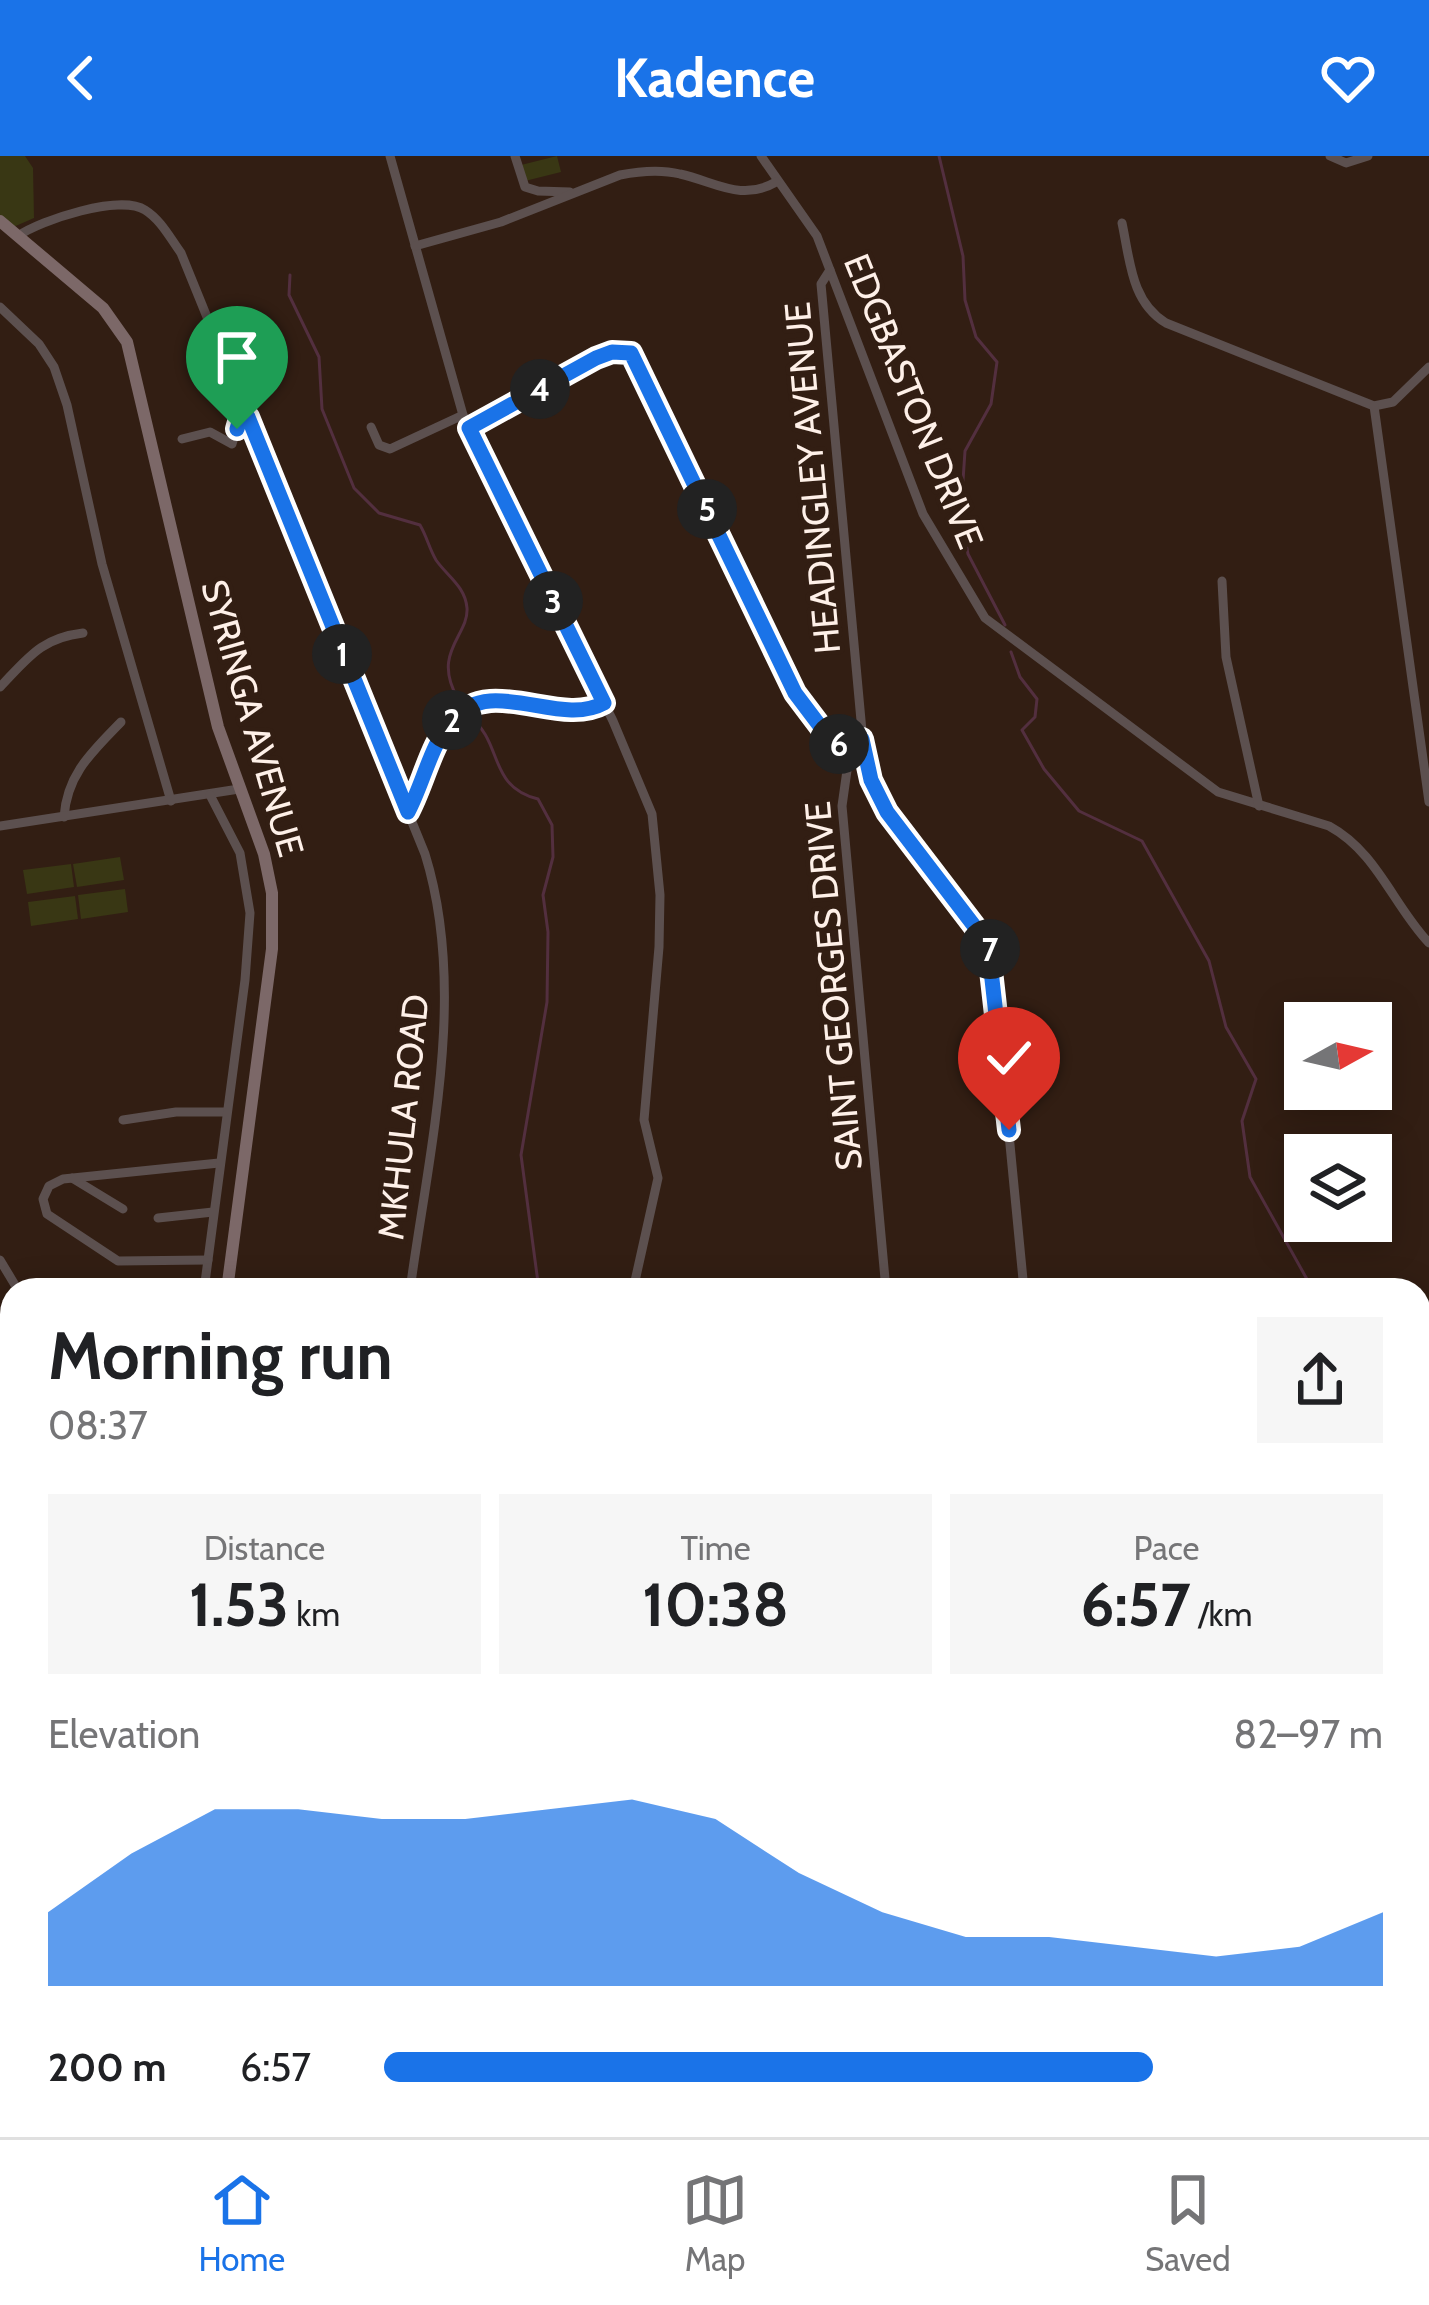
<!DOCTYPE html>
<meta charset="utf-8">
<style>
body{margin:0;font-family:Cabin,sans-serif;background:#f6f6f6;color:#202124;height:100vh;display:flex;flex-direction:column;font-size:45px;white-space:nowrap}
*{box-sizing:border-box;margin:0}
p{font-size:39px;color:#757577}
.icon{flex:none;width:66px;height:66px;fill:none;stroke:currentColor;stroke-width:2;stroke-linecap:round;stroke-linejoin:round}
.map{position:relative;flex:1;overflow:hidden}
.side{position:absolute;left:0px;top:1122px;width:1431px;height:861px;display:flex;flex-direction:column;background:#fff;border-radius:36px 36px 0 0;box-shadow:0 6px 30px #0003}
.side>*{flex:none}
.needle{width:78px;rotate:82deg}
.buttons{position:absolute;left:1284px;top:846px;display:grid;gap:24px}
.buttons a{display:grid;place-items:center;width:108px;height:108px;border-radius:0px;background:#fff;box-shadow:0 6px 30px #0003;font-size:60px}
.pin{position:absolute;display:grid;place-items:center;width:102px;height:102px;color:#fff;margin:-123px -51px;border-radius:50% 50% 50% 0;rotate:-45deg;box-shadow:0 0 12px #0007}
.pin .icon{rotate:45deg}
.km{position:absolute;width:60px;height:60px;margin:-30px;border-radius:50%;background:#222;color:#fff;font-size:33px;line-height:60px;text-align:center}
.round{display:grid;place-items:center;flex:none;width:126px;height:126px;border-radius:0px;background:#f6f6f6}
.head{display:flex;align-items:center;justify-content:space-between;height:204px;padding:0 48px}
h1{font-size:66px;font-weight:700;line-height:90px}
.stats{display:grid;grid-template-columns:repeat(3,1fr);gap:18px;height:204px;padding:12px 48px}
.stats div{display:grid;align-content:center;border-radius:0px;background:#f6f6f6;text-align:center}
.stats b{font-size:60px;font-weight:700}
.stats small{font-size:33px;font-weight:400}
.stats p{font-size:33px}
.chart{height:336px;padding:24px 48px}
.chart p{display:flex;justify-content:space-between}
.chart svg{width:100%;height:216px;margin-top:12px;fill:#1a73e8;opacity:.7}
ul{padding:0 48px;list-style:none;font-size:39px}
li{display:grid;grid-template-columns:192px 144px 1fr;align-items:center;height:90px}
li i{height:30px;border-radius:15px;background:#1a73e8}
header{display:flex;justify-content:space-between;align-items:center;height:156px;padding:0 48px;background:#1a73e8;color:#fff;font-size:54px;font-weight:700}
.tabs{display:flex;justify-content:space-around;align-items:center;height:168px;border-top:3px solid #e0e0e0;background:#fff;font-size:33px;color:#757577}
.tabs a{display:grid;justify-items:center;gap:6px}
.tabs .selected{color:#1a73e8}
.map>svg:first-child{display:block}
.forest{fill:url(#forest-firs)}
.green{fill:#393714}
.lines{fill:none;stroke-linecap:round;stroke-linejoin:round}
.stream{stroke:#532f3f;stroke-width:3}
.street{stroke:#5c504f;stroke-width:9}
.secondary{stroke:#7c6868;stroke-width:12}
.highway{stroke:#ab8c8b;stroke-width:16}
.route-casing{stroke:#fff;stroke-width:24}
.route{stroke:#1a73e8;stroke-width:15}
.labels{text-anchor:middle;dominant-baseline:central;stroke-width:9;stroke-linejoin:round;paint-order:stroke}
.street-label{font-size:36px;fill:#fef0e8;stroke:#321e13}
</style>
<header><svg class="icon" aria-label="back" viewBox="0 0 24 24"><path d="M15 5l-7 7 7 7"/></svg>Kadence<svg class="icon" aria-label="heart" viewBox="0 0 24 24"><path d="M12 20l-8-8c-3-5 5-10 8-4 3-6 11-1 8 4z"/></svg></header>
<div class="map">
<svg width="1429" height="1981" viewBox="0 0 1429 1981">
<defs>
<pattern id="forest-firs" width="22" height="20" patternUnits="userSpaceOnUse" patternTransform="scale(3)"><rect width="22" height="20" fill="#393714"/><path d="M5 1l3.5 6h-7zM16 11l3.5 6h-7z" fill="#575436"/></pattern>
</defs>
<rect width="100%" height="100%" fill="#321e13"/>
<g class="forest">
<path d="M12 1468V1971H145L141 1981H0V1471Z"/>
<path d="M212 1971H547L548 1981H209Z"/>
</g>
<g class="green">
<path d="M0 0H25L33 12 34 62 11 72 0 62Z"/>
<path d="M557 0 561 16 525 25 521 9Z"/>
<path d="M120 701 124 724 77 731 73 708Z"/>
<path d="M71 708 74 731 27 738 23 714Z"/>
<path d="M125 733 128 756 81 763 78 739Z"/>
<path d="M75 740 78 763 31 770 28 746Z"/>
</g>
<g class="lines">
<g class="stream">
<path d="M939 0 963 100 965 144 976 181 997 206 991 248 965 295 961 354"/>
<path d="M290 119 289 139 319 201 322 253 354 332 379 357 420 369C427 381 429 392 436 404 447 420 465 430 467 452 469 480 431 496 458 543"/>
<path d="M962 366 968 398 1005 469"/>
<path d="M1011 496 1020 521 1037 543 1035 561 1022 574 1044 613 1079 655 1142 685 1209 805 1226 871 1256 923 1242 965 1250 1021 1313 1134"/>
<path d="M469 560C504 587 487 630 538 643L552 669 553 701 543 739 548 776 547 846 521 999 539 1134"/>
<path d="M568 1971 572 1981"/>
<path d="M904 1971 906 1981"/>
</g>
<g class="street">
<path d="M390 0 463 259 613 565 652 658 660 739 659 791 644 964 658 1022 633 1134"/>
<path d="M515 0 525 31 538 35 570 36"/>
<path d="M761 0 817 80 923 358 985 462 1218 636 1329 670C1377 696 1393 749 1429 787"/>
<path d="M1330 0 1346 7 1368 0"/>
<path d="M1122 67C1130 104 1131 146 1166 167L1374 250 1393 246 1429 211"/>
<path d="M18 80C41 64 120 38 145 54 161 64 170 82 181 97L425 698C468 836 429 994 410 1134"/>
<path d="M415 90 501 66 620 19C640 15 660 13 680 18 716 26 741 46 776 26"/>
<path d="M830 114 821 128 864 597C877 656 921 700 957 747 971 764 985 780 992 802L1024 1134"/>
<path d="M0 151 39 188 54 211 67 249 102 408 171 645"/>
<path d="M1374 250 1429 646"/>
<path d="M371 271 379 289 390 293 463 259"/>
<path d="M469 272 596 202 612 196 631 197 642 214 783 516 808 557 832 586 863 583"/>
<path d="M182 283 210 276 232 288 239 266 249 261"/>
<path d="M1222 425 1226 501 1259 650"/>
<path d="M0 531C28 502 41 482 83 477"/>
<path d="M851 586 842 650 886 1134"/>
<path d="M408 656C424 628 431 588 452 564 491 519 558 572 604 547"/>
<path d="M64 661C67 618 92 596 121 566"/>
<path d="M0 670 239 633"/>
<path d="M123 964 176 956H225"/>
<path d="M72 1022 123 1053"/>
<path d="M158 1062 213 1056"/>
<path d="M0 1104 18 1134"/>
<path d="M208 1104 118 1105 47 1058 43 1043 49 1030 63 1023 219 1007"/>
<path d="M204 1134 245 824 250 757 240 697 210 639"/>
<path d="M0 1236 12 1248"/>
</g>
<g class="secondary">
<path d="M0 65 103 152 127 186 218 571 264 698 272 737V793L227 1134"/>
<path d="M164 1981 168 1971"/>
</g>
<g class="highway">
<path d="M1419 1762 1429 1726"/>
<path d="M1419 1892 1429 1859"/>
<path d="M1419 1941 1429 1904"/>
<path d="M1344 1981 1347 1971"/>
<path d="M1357 1981 1360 1971"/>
<path d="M1392 1981 1395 1971"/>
<path d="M1408 1981 1411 1971"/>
</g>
</g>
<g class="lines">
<defs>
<path id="route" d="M237 273 239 266 248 261 408 656C423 628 431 588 452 564 491 518 559 572 604 547L469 272 596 202 612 196 631 197 795 537 832 586 862 583 871 624 887 656 988 788 1009 974"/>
</defs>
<use href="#route" class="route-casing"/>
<use href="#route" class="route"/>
</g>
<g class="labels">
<g class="street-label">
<text transform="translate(914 245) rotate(68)">EDGBASTON DRIVE</text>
<text transform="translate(812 322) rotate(-95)">HEADINGLEY AVENUE</text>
<text transform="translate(253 562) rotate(74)">SYRINGA AVENUE</text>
<text transform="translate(833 830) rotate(-95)">SAINT GEORGES DRIVE</text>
<text transform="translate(403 961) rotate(-84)">MKHULA ROAD</text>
</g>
</g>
</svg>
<div class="buttons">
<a><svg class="needle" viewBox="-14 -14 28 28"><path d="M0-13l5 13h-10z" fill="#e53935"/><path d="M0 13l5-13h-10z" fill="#757577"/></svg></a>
<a><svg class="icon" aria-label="layers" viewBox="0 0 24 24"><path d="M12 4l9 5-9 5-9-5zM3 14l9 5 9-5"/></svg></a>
</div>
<div class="pin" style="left:237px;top:273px;background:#1e9e55"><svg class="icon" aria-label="arrive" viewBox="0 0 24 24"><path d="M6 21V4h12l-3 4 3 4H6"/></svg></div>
<div class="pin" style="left:1009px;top:974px;background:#d93025"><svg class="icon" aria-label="check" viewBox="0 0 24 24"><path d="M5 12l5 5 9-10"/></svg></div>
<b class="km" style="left:342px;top:498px">1</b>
<b class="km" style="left:452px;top:564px">2</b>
<b class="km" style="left:553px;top:445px">3</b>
<b class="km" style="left:540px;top:233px">4</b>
<b class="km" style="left:707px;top:353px">5</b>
<b class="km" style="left:839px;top:588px">6</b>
<b class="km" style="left:990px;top:793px">7</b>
<section class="side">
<div class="head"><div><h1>Morning run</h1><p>08:37</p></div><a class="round"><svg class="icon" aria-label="share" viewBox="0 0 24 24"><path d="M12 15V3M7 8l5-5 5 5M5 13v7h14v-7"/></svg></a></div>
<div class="stats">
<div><p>Distance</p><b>1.53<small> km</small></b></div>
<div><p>Time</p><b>10:38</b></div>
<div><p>Pace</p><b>6:57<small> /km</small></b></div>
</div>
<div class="chart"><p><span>Elevation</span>82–97 m</p>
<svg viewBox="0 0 160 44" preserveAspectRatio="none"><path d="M0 44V29L10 17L20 8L30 8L40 10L50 10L60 8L70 6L80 10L90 21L100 29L110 34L120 34L130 36L140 38L150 36L160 29V44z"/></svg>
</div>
<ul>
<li><b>200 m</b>6:57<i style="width:77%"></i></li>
</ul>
</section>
</div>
<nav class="tabs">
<a class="selected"><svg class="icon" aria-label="home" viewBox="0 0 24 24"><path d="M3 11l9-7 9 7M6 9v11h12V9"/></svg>Home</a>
<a><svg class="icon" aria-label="map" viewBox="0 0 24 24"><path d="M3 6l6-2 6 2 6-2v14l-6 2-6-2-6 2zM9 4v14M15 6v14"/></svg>Map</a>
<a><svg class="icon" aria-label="saved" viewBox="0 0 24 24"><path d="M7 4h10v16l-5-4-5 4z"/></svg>Saved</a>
</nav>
